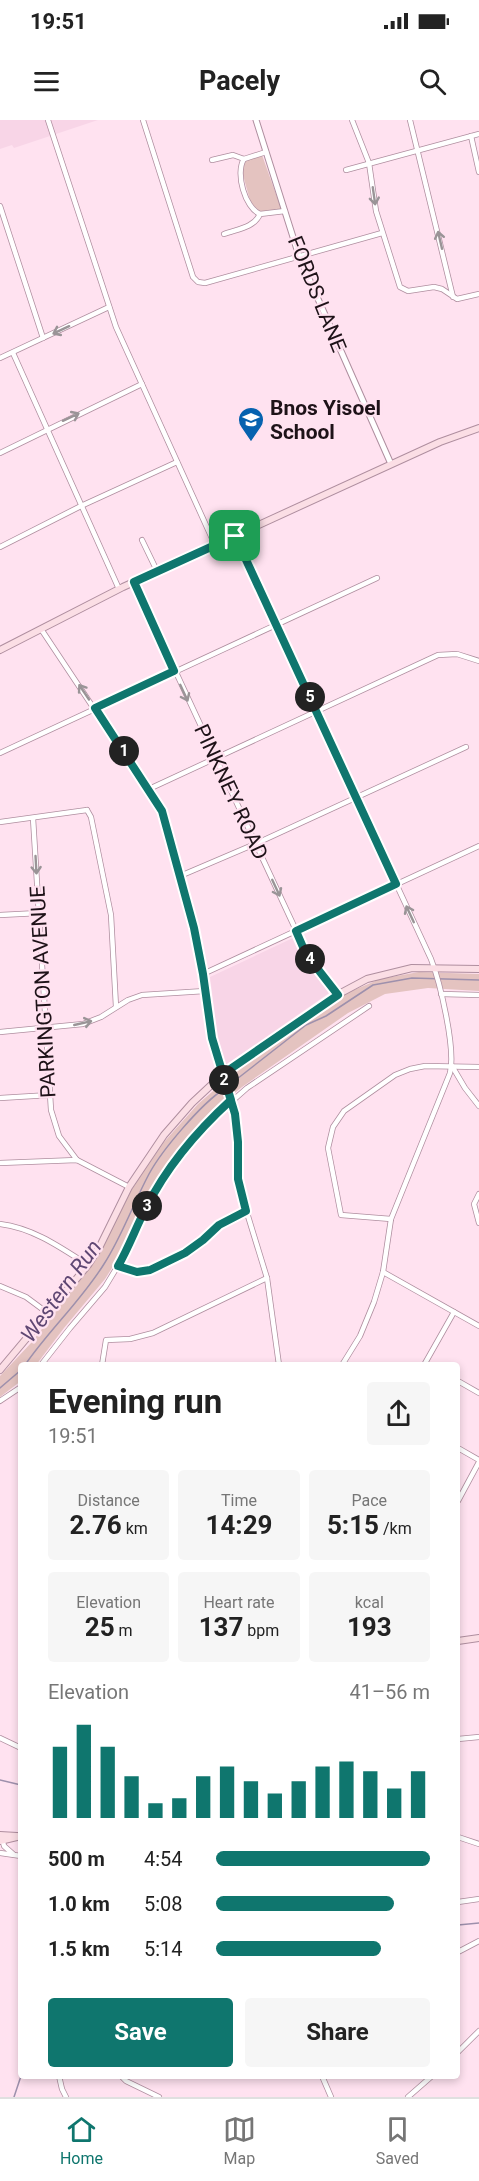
<!DOCTYPE html>
<meta charset="utf-8">
<style>
body{margin:0;font-family:Roboto,sans-serif;background:#f6f6f6;color:#222;height:100vh;display:flex;flex-direction:column;font-size:22px;white-space:nowrap}
*{box-sizing:border-box;margin:0}
p{font-size:20px;color:#767676}
.icon{flex:none;width:33px;height:33px;fill:none;stroke:currentColor;stroke-width:2;stroke-linecap:round;stroke-linejoin:round}
.map{position:relative;flex:1;overflow:hidden}
.panel{position:absolute;left:18px;top:1242px;width:442px;height:717px;display:flex;flex-direction:column;background:#fff;border-radius:6px;box-shadow:0 3px 9px #0003}
.panel>*{flex:none}
.pin{position:absolute;display:grid;place-items:center;width:51px;height:51px;color:#fff;margin:-26px;border-radius:12px;box-shadow:0 3px 9px #0006}
.km{position:absolute;width:30px;height:30px;margin:-15px;border-radius:50%;background:#222;color:#fff;font-size:16px;line-height:30px;text-align:center}
.round{display:grid;place-items:center;flex:none;width:63px;height:63px;border-radius:6px;background:#f6f6f6}
.head{display:flex;align-items:center;justify-content:space-between;height:102px;padding:0 30px}
h1{font-size:33px;font-weight:700;line-height:45px}
.figures{display:grid;grid-template-columns:repeat(3,1fr);gap:9px;height:102px;padding:6px 30px}
.figures div{display:grid;align-content:center;border-radius:6px;background:#f6f6f6;text-align:center}
.figures b{font-size:26px;font-weight:700}
.figures small{font-size:16px;font-weight:400}
.figures p{font-size:16px}
.chart{height:168px;padding:12px 30px}
.chart p{display:flex;justify-content:space-between}
.chart svg{width:100%;height:108px;margin-top:6px;stroke:#0f766e;stroke-width:6}
.cta{display:flex;gap:12px;margin-top:auto;padding:12px 30px}
.cta a{flex:1;height:69px;border-radius:6px;background:#0f766e;color:#fff;font-size:24px;font-weight:700;line-height:69px;text-align:center}
.cta a+a{background:#f6f6f6;color:#222}
ul{padding:0 30px;list-style:none;font-size:20px}
li{display:grid;grid-template-columns:96px 72px 1fr;align-items:center;height:45px}
li i{height:15px;border-radius:8px;background:#0f766e}
.status{display:flex;justify-content:space-between;align-items:center;height:42px;padding:0 30px;background:#fff;direction:ltr}
.status svg{height:16px;fill:currentColor}
header{display:flex;justify-content:space-between;align-items:center;height:78px;padding:0 30px;background:#fff;font-size:27px;font-weight:700}
.tab-bar{display:flex;justify-content:space-around;align-items:center;height:84px;border-top:2px solid #e0e0e0;background:#fff;font-size:16px;color:#767676}
.tab-bar a{display:grid;justify-items:center;gap:3px}
.tab-bar .active{color:#0f766e}
.map>svg:first-child{display:block}
.built{fill:#f8d5e7}
.green{fill:#e4c3c0}
.lines{fill:none;stroke-linecap:round;stroke-linejoin:round}
.stream{stroke:#9e90ac;stroke-width:1.5}
.minor-casing{stroke:#af8e9f;stroke-width:6}
.tertiary-casing{stroke:#af8e9f;stroke-width:7}
.secondary-casing{stroke:#af8e9f;stroke-width:8}
.minor{stroke:#fff;stroke-width:4.5}
.tertiary{stroke:#fff;stroke-width:5}
.secondary{stroke:#fbdee5;stroke-width:6}
.oneway{stroke:#9a9497}
.route-casing{stroke:#fff;stroke-width:12}
.route{stroke:#0f766e;stroke-width:8}
.labels{text-anchor:middle;dominant-baseline:central;stroke-width:4.5;stroke-linejoin:round;paint-order:stroke}
.street-label{font-size:21px;fill:#1e1218;stroke:#ffe2f0}
.poi-label{font-size:21px;font-weight:bold;fill:#1e1218;stroke:#ffe2f0;text-anchor:start}
.water-label{font-size:22px;font-style:italic;fill:#5f4773;stroke:#ffe2f0}
</style>
<div class="status"><b>19:51</b><svg viewBox="0 0 49 12"><path d="M0 12V9h3v3zM5 12V6h3v6zM10 12V3h3v9zM15 12V0h3v12zM26 1h20v11H26zM47 4h2v5h-2z"/></svg></div>
<header><svg class="icon" aria-label="menu" viewBox="0 0 24 24"><path d="M4 6h16M4 12h16M4 18h16"/></svg>Pacely<svg class="icon" aria-label="search" viewBox="0 0 24 24"><circle cx="10" cy="10" r="6"/><path d="M15 15l6 6"/></svg></header>
<div class="map">
<svg width="479" height="1977" viewBox="0 0 479 1977">
<rect width="100%" height="100%" fill="#ffe2f0"/>
<g class="built">
<path d="M0 0H98L14 28 12 25 0 29Z"/>
<path d="M293 818 303 839 329 873 226 945 218 919 210 857Z"/>
</g>
<g class="green">
<path d="M262 35 282 91 259 92 251 84 241 48 245 41Z"/>
<path d="M419 852 479 854V871L428 868 385 874 348 893 242 967 220 985 185 1022 172 1039 143 1084 117 1140 105 1159 64 1208 36 1245H21V1261L0 1277V1256L31 1223 98 1137 132 1069 164 1022 198 984 241 947 347 873 380 859Z"/>
</g>
<g class="lines">
<g class="stream">
<path d="M228 966 306 905 326 896 373 865 412 858 479 860"/>
<path d="M25 1245C49 1210 81 1181 104 1144 122 1116 133 1084 149 1054 162 1030 201 984 224 969"/>
<path d="M0 1268 21 1250"/>
<path d="M0 1660 21 1665"/>
<path d="M458 1805 479 1803"/>
<path d="M14 1977 21 1956"/>
</g>
<defs>
<g id="minor">
<path d="M48 0 116 207 215 425"/>
<path d="M143 0 193 157 198 162 205 163 382 113"/>
<path d="M352 0 369 43 376 91 400 167 408 171 434 167 442 169 457 179 479 174"/>
<path d="M410 0 453 177"/>
<path d="M471 16 479 52"/>
<path d="M244 39C235 53 245 88 260 94"/>
<path d="M212 40 233 35 244 39 266 32"/>
<path d="M346 50 479 14"/>
<path d="M0 86 43 218"/>
<path d="M224 114C237 109 254 108 260 94L285 91"/>
<path d="M13 233 119 469"/>
<path d="M0 238 109 187"/>
<path d="M0 333 142 264"/>
<path d="M235 416 431 839C440 862 456 929 450 953L391 1099 383 1152 374 1182 360 1216 342 1245"/>
<path d="M142 420 157 451"/>
<path d="M0 427 81 386 177 342"/>
<path d="M134 462 307 834 337 875"/>
<path d="M41 509 162 691 194 808 203 854 211 918 235 994 237 1010 240 1070 267 1158 279 1245"/>
<path d="M0 633 377 458"/>
<path d="M149 669 438 535 457 534 479 541"/>
<path d="M87 690 91 697 111 795 116 887"/>
<path d="M33 698 51 990 59 1016 77 1040"/>
<path d="M0 702 87 690"/>
<path d="M180 756 255 724 466 627"/>
<path d="M0 795 39 793"/>
<path d="M203 854 479 726"/>
<path d="M441 874 479 875"/>
<path d="M0 912 83 904 101 897 128 880 142 875 205 871"/>
<path d="M452 946 465 968 479 986"/>
<path d="M0 978 50 975"/>
<path d="M0 1043 77 1040 129 1067"/>
<path d="M479 1074 474 1084 479 1103"/>
<path d="M391 1099 341 1095 328 1028 333 1007 344 991 395 955 410 949 425 946 479 947"/>
<path d="M0 1104C33 1108 60 1127 88 1145"/>
<path d="M118 1146 132 1152 149 1150 185 1133 203 1120 219 1105 246 1091"/>
<path d="M383 1152 479 1206"/>
<path d="M0 1166 26 1177 49 1194"/>
<path d="M41 1245 70 1208 105 1167 125 1134 146 1088 162 1060 182 1032 205 1005 247 968 369 886"/>
<path d="M102 1245 106 1220 130 1219 153 1213 267 1158"/>
<path d="M424 1245 454 1192"/>
<path d="M458 1261 479 1273"/>
<path d="M0 1281 21 1267"/>
<path d="M458 1328 479 1340"/>
<path d="M458 1381 479 1342"/>
<path d="M0 1618 21 1628"/>
<path d="M458 1619 479 1617"/>
<path d="M458 1717 479 1724"/>
<path d="M2 1718 4 1726 13 1734"/>
<path d="M0 1733 21 1736"/>
<path d="M458 1782 479 1779"/>
<path d="M458 1832 479 1821"/>
<path d="M458 1932 479 1911"/>
<path d="M59 1956 62 1969 66 1977"/>
<path d="M121 1956 126 1961 159 1977"/>
<path d="M322 1956 331 1977"/>
<path d="M408 1977 432 1956"/>
</g>
<path id="tertiary" d="M256 0 299 136 391 344"/>
<g id="secondary">
<path d="M0 530 123 467 440 322 479 308"/>
<path d="M0 1250 88 1145 100 1126 129 1067 164 1015 192 983 223 954 337 875 367 859 412 848 479 849"/>
<path d="M458 1521 479 1518"/>
<path d="M0 1715 17 1716"/>
<path d="M0 1721 21 1716"/>
</g>
</defs>
<use href="#minor" class="minor-casing"/>
<use href="#tertiary" class="tertiary-casing"/>
<use href="#secondary" class="secondary-casing"/>
<use href="#minor" class="minor"/>
<use href="#tertiary" class="tertiary"/>
<use href="#secondary" class="secondary"/>
</g>
<defs><path id="oneway-shaft" d="M-6 0H5M1.5-3L5.5 0L1.5 3" fill="none" stroke-width="1.6" stroke-linecap="round" stroke-linejoin="round" transform="scale(1.5)"/></defs>
<g class="oneway">
<use href="#oneway-shaft" transform="translate(374 76) rotate(82)"/>
<use href="#oneway-shaft" transform="translate(440 120) rotate(-103)"/>
<use href="#oneway-shaft" transform="translate(61 210) rotate(155)"/>
<use href="#oneway-shaft" transform="translate(71 297) rotate(-25)"/>
<use href="#oneway-shaft" transform="translate(84 572) rotate(-124)"/>
<use href="#oneway-shaft" transform="translate(184 573) rotate(65)"/>
<use href="#oneway-shaft" transform="translate(36 745) rotate(87)"/>
<use href="#oneway-shaft" transform="translate(276 768) rotate(65)"/>
<use href="#oneway-shaft" transform="translate(410 794) rotate(-115)"/>
<use href="#oneway-shaft" transform="translate(83 903) rotate(-13)"/>
</g>
<g class="lines">
<defs>
<path id="route" d="M235 416 134 462 174 551 95 588 162 691 194 808 203 854 212 918 235 994 238 1022V1059L246 1091 219 1105 203 1120 185 1133 150 1150 137 1152 118 1146C129 1127 136 1107 146 1088 167 1046 197 1011 231 980L223 954 338 875 306 834 296 811 396 764 235 416"/>
</defs>
<use href="#route" class="route-casing"/>
<use href="#route" class="route"/>
</g>
<defs>
<symbol id="school-pin" viewBox="-11 -11 22 30"><path d="M0 17L-7.5 6A9.5 9.5 0 1 1 7.5 6Z" fill="#0662af" stroke="#ffe2f0"/><path d="M0-5L7-2L0 1L-7-2ZM-4 1L0 2.5L4 1V4Q0 6-4 4Z" fill="#fff"/></symbol>
</defs>
<g fill-rule="evenodd">
<use href="#school-pin" x="236" y="285" width="30" height="40"/>
</g>
<g class="labels">
<g class="street-label">
<text transform="translate(317 174) rotate(68)">FORDS LANE</text>
<text transform="translate(231 672) rotate(65)">PINKNEY ROAD</text>
<text transform="translate(43 872) rotate(-93)">PARKINGTON AVENUE</text>
</g>
<g class="poi-label">
<text x="270" y="288">Bnos Yisoel<tspan x="270" dy="24">School</tspan></text>
</g>
<g class="water-label">
<text transform="translate(61 1171) rotate(-54)">Western Run</text>
</g>
</g>
</svg>
<div class="pin" style="left:235px;top:416px;background:#1e9e55"><svg class="icon" aria-label="arrive" viewBox="0 0 24 24"><path d="M6 21V4h12l-3 4 3 4H6"/></svg></div>
<b class="km" style="left:124px;top:631px">1</b>
<b class="km" style="left:224px;top:960px">2</b>
<b class="km" style="left:147px;top:1086px">3</b>
<b class="km" style="left:310px;top:839px">4</b>
<b class="km" style="left:310px;top:577px">5</b>
<section class="panel">
<div class="head"><div><h1>Evening run</h1><p>19:51</p></div><a class="round"><svg class="icon" aria-label="share" viewBox="0 0 24 24"><path d="M12 15V3M7 8l5-5 5 5M5 13v7h14v-7"/></svg></a></div>
<div class="figures">
<div><p>Distance</p><b>2.76<small> km</small></b></div>
<div><p>Time</p><b>14:29</b></div>
<div><p>Pace</p><b>5:15<small> /km</small></b></div>
</div>
<div class="figures">
<div><p>Elevation</p><b>25<small> m</small></b></div>
<div><p>Heart rate</p><b>137<small> bpm</small></b></div>
<div><p>kcal</p><b>193</b></div>
</div>
<div class="chart"><p><span>Elevation</span>41–56 m</p>
<svg viewBox="0 0 160 44" preserveAspectRatio="none"><path d="M5 44V15M15 44V6M25 44V15M35 44V27M45 44V38M55 44V36M65 44V27M75 44V23M85 44V29M95 44V34M105 44V29M115 44V23M125 44V21M135 44V25M145 44V32M155 44V25"/></svg>
</div>
<ul>
<li><b>500 m</b>4:54<i style="width:100%"></i></li>
<li><b>1.0 km</b>5:08<i style="width:83%"></i></li>
<li><b>1.5 km</b>5:14<i style="width:77%"></i></li>
</ul>
<div class="cta"><a>Save</a><a>Share</a></div>
</section>
</div>
<nav class="tab-bar">
<a class="active"><svg class="icon" aria-label="home" viewBox="0 0 24 24"><path d="M3 11l9-7 9 7M6 9v11h12V9"/></svg>Home</a>
<a><svg class="icon" aria-label="map" viewBox="0 0 24 24"><path d="M3 6l6-2 6 2 6-2v14l-6 2-6-2-6 2zM9 4v14M15 6v14"/></svg>Map</a>
<a><svg class="icon" aria-label="saved" viewBox="0 0 24 24"><path d="M7 4h10v16l-5-4-5 4z"/></svg>Saved</a>
</nav>
